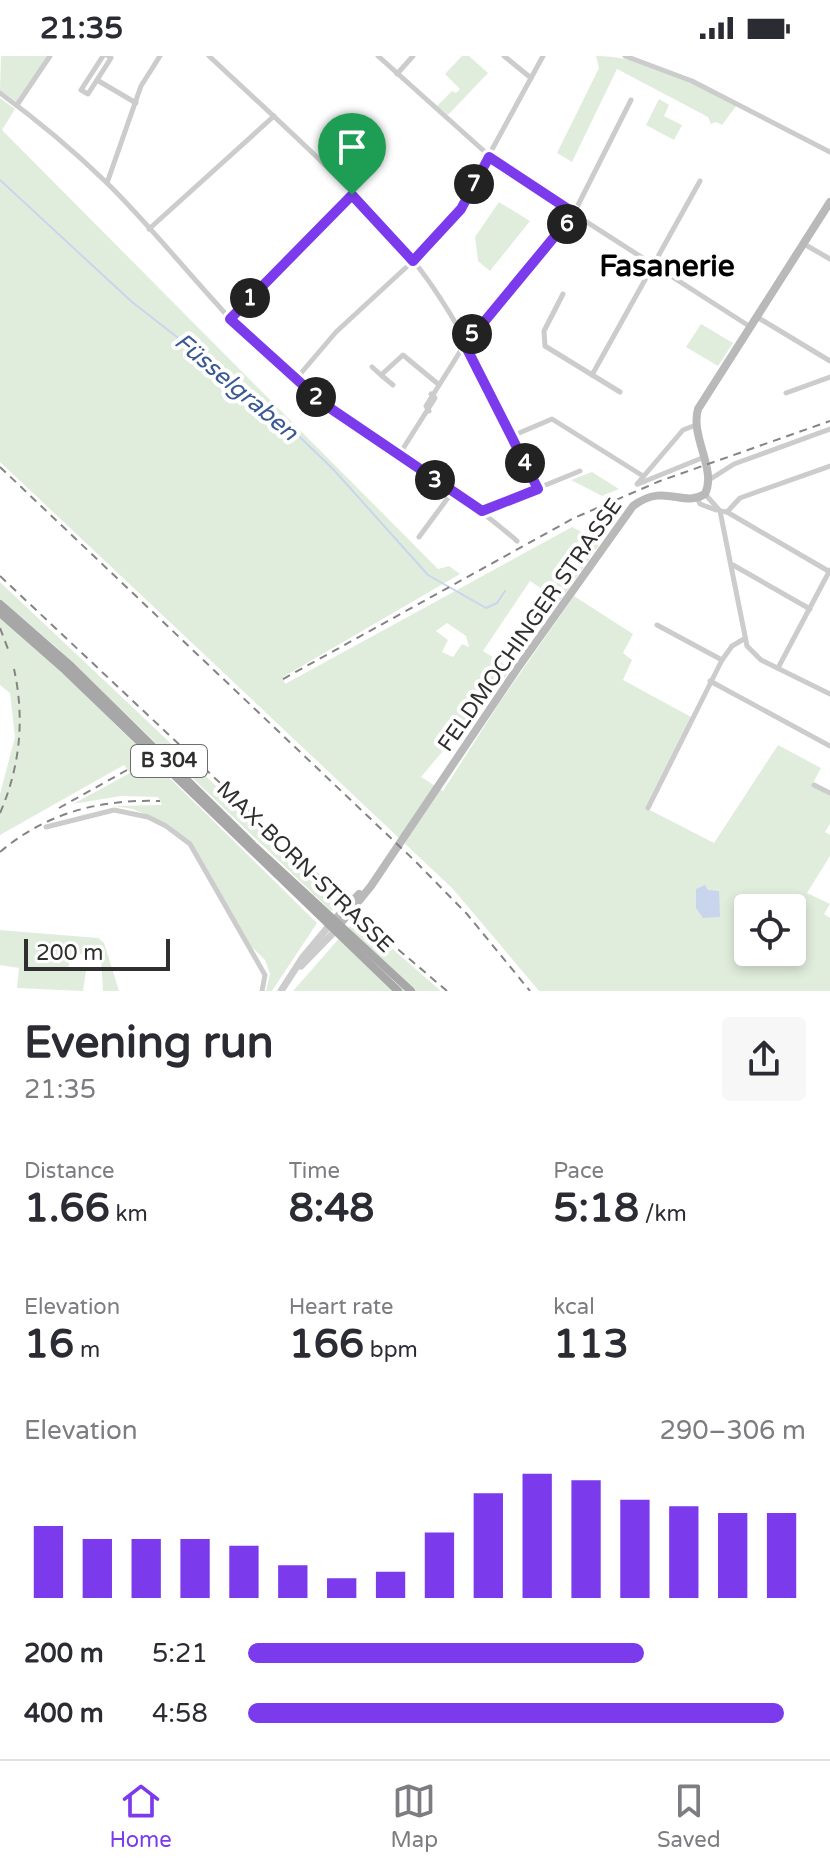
<!DOCTYPE html>
<meta charset="utf-8">
<style>
body{margin:0;font-family:"Varela Round",sans-serif;background:#f7f7f7;color:#2b2b33;height:100vh;display:flex;flex-direction:column;font-size:30px;white-space:nowrap}
*{box-sizing:border-box;margin:0}
p{font-size:26px;color:#7c7c81}
.icon{flex:none;width:44px;height:44px;fill:none;stroke:currentColor;stroke-width:2;stroke-linecap:round;stroke-linejoin:round}
.map{position:relative;height:935px;overflow:hidden}
.side{display:flex;flex-direction:column;background:#fff;flex:1}
.side>*{flex:none}
.fabs{position:absolute;left:734px;top:838px;display:grid;gap:16px}
.fabs a{display:grid;place-items:center;width:72px;height:72px;border-radius:8px;background:#fff;box-shadow:0 4px 12px #0003;font-size:40px}
.scale{position:absolute;left:24px;bottom:20px;width:146px;box-sizing:border-box;padding-left:8px;border:4px solid #2f2f2f;border-top:0;font-size:22px;line-height:28px;white-space:nowrap;color:#2f2f2f;-webkit-text-stroke:6px #fff;paint-order:stroke}
.pin{position:absolute;display:grid;place-items:center;width:68px;height:68px;color:#fff;margin:-82px -34px;border-radius:50% 50% 50% 0;rotate:-45deg;box-shadow:0 0 8px #0007}
.pin .icon{rotate:45deg}
.km{position:absolute;width:40px;height:40px;margin:-20px;border-radius:50%;background:#222;color:#fff;font-size:22px;line-height:40px;text-align:center}
.round{display:grid;place-items:center;flex:none;width:84px;height:84px;border-radius:8px;background:#f7f7f7}
.headline{display:flex;align-items:center;justify-content:space-between;height:136px;padding:0 24px}
h1{font-size:44px;font-weight:700;line-height:60px}
.figures{display:grid;grid-template-columns:repeat(3,1fr);gap:12px;height:136px;padding:8px 24px}
.figures div{display:grid;align-content:center}
.figures b{font-size:40px;font-weight:700}
.figures small{font-size:22px;font-weight:400}
.figures p{font-size:22px}
.chart{height:224px;padding:16px 24px}
.chart p{display:flex;justify-content:space-between}
.chart svg{width:100%;height:144px;margin-top:8px;stroke:#7c3aed;stroke-width:6}
ul{padding:0 24px;list-style:none;font-size:26px}
li{display:grid;grid-template-columns:128px 96px 1fr;align-items:center;height:60px}
li i{height:20px;border-radius:10px;background:#7c3aed}
.status{display:flex;justify-content:space-between;align-items:center;height:56px;padding:0 40px;background:#fff;direction:ltr}
.status svg{height:22px;fill:currentColor}
.tab-bar{display:flex;justify-content:space-around;align-items:center;height:112px;border-top:2px solid #e1e1e2;background:#fff;font-size:22px;color:#7c7c81}
.tab-bar a{display:grid;justify-items:center;gap:4px}
.tab-bar .current{color:#7c3aed}
.map>svg:first-child{display:block}
.green{fill:#e1eddc;fill-rule:evenodd}
.water{fill:#c8d5ed}
.lines{fill:none;stroke-linecap:round;stroke-linejoin:round}
.stream{stroke:#c8d5ed;stroke-width:2}
.minor{stroke:#ccc;stroke-width:5}
.tertiary{stroke:#ccc;stroke-width:7}
.secondary{stroke:#b9b9b9;stroke-width:8}
.primary{stroke:#a7a7a7;stroke-width:8}
.rail{stroke:#848484;stroke-width:2;stroke-dasharray:8 6;stroke-linecap:butt}
.route-casing{stroke:#fff;stroke-width:16}
.route{stroke:#7c3aed;stroke-width:10}
.labels{text-anchor:middle;dominant-baseline:central;stroke-width:8;stroke-linejoin:round;paint-order:stroke}
.shield{fill:#fff;stroke:#6d6d6d;stroke-width:2}
.shield-label{font-size:20px;font-weight:bold;fill:#2f2f2f}
.street-label{font-size:22px;fill:#2f2f2f;stroke:#fff}
.water-label{font-size:24px;font-style:italic;fill:#3a5994;stroke:#fff}
.district-label{font-size:30px;font-weight:bold;fill:#000;stroke:#fff}
</style>
<div class="status"><b>21:35</b><svg viewBox="0 0 49 12"><path d="M0 12V9h3v3zM5 12V6h3v6zM10 12V3h3v9zM15 12V0h3v12zM26 1h20v11H26zM47 4h2v5h-2z"/></svg></div>
<div class="map">
<svg width="830" height="935" viewBox="0 0 830 935">
<rect width="100%" height="100%" fill="#fff"/>
<g class="green">
<path d="M1 0H48L17 46 0 34Z"/>
<path d="M462 0H469L488 17 448 59 437 50 452 35 456 37 460 33 445 18Z"/>
<path d="M596 0C646 0 693 27 737 49L722 69 716 66 711 68 708 61 617 13 572 106 557 97 599 12Z"/>
<path d="M0 42 15 53 2 74 438 513 449 510 460 518 283 621 285 628 572 471 601 486 560 545 530 525 483 595 512 613 421 721 443 735 500 646 574 540 633 578 623 597 632 604 623 624 693 662 646 752 714 787 778 689 821 712 812 729 830 739V768L825 776 830 779V800L807 837 830 848 824 858 830 862V935H539L453 833 0 406ZM447 567 466 580 469 591 462 588 453 601 442 596 448 584 436 575ZM748 852H792V896H748Z"/>
<path d="M659 43 669 49 664 60 682 69 674 84 646 69Z"/>
<path d="M499 146 530 165 490 215 478 205 475 181Z"/>
<path d="M701 268 733 287 718 310 686 291Z"/>
<path d="M592 416 619 433 602 440 571 424Z"/>
<path d="M0 526 341 848 331 855 56 591 0 543Z"/>
<path d="M0 561 63 617 317 867 272 935H266L270 918 265 904 243 882 189 787 169 769 133 753 113 750 162 749 158 741 121 740 73 748 130 717 124 709 0 779V738L15 681 10 637 0 629Z"/>
<path d="M357 862 441 935H293Z"/>
<path d="M0 874 98 882 104 887 119 935H103L101 903 73 896 68 912 86 915 83 935 17 932 19 912 0 909Z"/>
</g>
<path class="water" d="M705 829 708 834 719 835 720 861 703 862 696 852V833Z"/>
<g class="lines">
<path class="stream" d="M0 124 132 246 276 358 333 413 428 519 486 552 497 547 505 535"/>
<g class="minor">
<path d="M103 0 81 34 88 38 111 2 108 0"/>
<path d="M209 0C278 65 352 129 412 203 466 270 501 356 538 433"/>
<path d="M378 0 504 113 749 270"/>
<path d="M504 0 531 22"/>
<path d="M625 0 692 25 830 96"/>
<path d="M397 18 413 0"/>
<path d="M97 24 136 47"/>
<path d="M0 37C37 64 74 95 107 127 163 182 210 247 268 300 345 371 439 417 517 485"/>
<path d="M17 49 50 0"/>
<path d="M107 127 141 30 160 0"/>
<path d="M149 173 274 60"/>
<path d="M804 188 830 203"/>
<path d="M563 238 544 275 545 290 620 336"/>
<path d="M757 261 830 305"/>
<path d="M230 263 352 139"/>
<path d="M372 311 381 319 403 299 438 328"/>
<path d="M381 319 393 329"/>
<path d="M592 319 700 125"/>
<path d="M296 323 336 276 413 205 458 156 543 0"/>
<path d="M786 337 830 321"/>
<path d="M429 355 426 350 468 283 574 157 631 44"/>
<path d="M512 380 552 363 643 420"/>
<path d="M399 399 435 342 431 338"/>
<path d="M709 424 734 408 830 373"/>
<path d="M637 428 683 374 696 369"/>
<path d="M638 428 702 402"/>
<path d="M705 438 720 455 747 590 761 604 830 638"/>
<path d="M697 442 700 448 716 454"/>
<path d="M482 455 580 415"/>
<path d="M720 455 727 456 740 442 830 410"/>
<path d="M727 456 830 516"/>
<path d="M419 481 453 435"/>
<path d="M733 509 810 553"/>
<path d="M657 569 722 604"/>
<path d="M778 612 830 514"/>
<path d="M710 625 830 690"/>
<path d="M814 729 830 737"/>
<path d="M648 752 722 604 732 590 744 583"/>
<path d="M46 771 114 754 148 761 166 770 190 788 265 919 262 935"/>
</g>
<g class="tertiary">
<path d="M301 910 334 876"/>
<path d="M281 935 303 901 328 871"/>
</g>
<g class="secondary">
<path d="M330 869 359 838"/>
<path d="M336 873 371 830 517 613 633 450C665 426 682 452 705 438 717 413 690 381 698 353L830 146"/>
</g>
<g class="primary">
<path d="M0 548 71 610 255 791 411 935"/>
<path d="M0 557 65 614 398 935"/>
</g>
<g class="rail">
<path d="M0 411 416 806 467 858 530 935"/>
<path d="M0 520 386 883 447 935"/>
<path d="M0 572 8 593"/>
<path d="M283 623 574 462 660 425 830 365"/>
<path d="M59 752 127 714"/>
<path d="M0 757C20 711 25 663 14 613"/>
<path d="M0 796C46 757 100 743 160 745"/>
</g>
</g>
<g class="lines">
<defs>
<path id="route" d="M489 101 574 157 465 289 538 433 482 455 324 348 230 263 352 139 413 205 461 153Z"/>
</defs>
<use href="#route" class="route-casing"/>
<use href="#route" class="route"/>
</g>
<g class="labels">
<rect class="shield" x="131" y="689" width="76" height="32" rx="6"/>
<g class="shield-label">
<text x="169" y="705">B 304</text>
</g>
<g class="street-label">
<text transform="translate(530 569) rotate(-55)">FELDMOCHINGER STRASSE</text>
<text transform="translate(305 811) rotate(44)">MAX-BORN-STRASSE</text>
</g>
<g class="water-label">
<text transform="translate(236 331) rotate(40)">Füsselgraben</text>
</g>
<g class="district-label">
<text x="667" y="210">Fasanerie</text>
</g>
</g>
</svg>
<div class="fabs">
<a><svg class="icon" aria-label="locate" viewBox="0 0 24 24"><circle cx="12" cy="12" r="6"/><path d="M12 2v4M12 18v4M2 12h4M18 12h4"/></svg></a>
</div>
<div class="scale">200 m</div>
<div class="pin" style="left:352px;top:139px;background:#1e9e55"><svg class="icon" aria-label="arrive" viewBox="0 0 24 24"><path d="M6 21V4h12l-3 4 3 4H6"/></svg></div>
<b class="km" style="left:250px;top:242px">1</b>
<b class="km" style="left:316px;top:341px">2</b>
<b class="km" style="left:435px;top:424px">3</b>
<b class="km" style="left:525px;top:407px">4</b>
<b class="km" style="left:472px;top:278px">5</b>
<b class="km" style="left:567px;top:168px">6</b>
<b class="km" style="left:474px;top:128px">7</b>
</div>
<section class="side">
<div class="headline"><div><h1>Evening run</h1><p>21:35</p></div><a class="round"><svg class="icon" aria-label="share" viewBox="0 0 24 24"><path d="M12 15V3M7 8l5-5 5 5M5 13v7h14v-7"/></svg></a></div>
<div class="figures">
<div><p>Distance</p><b>1.66<small> km</small></b></div>
<div><p>Time</p><b>8:48</b></div>
<div><p>Pace</p><b>5:18<small> /km</small></b></div>
</div>
<div class="figures">
<div><p>Elevation</p><b>16<small> m</small></b></div>
<div><p>Heart rate</p><b>166<small> bpm</small></b></div>
<div><p>kcal</p><b>113</b></div>
</div>
<div class="chart"><p><span>Elevation</span>290–306 m</p>
<svg viewBox="0 0 160 44" preserveAspectRatio="none"><path d="M5 44V22M15 44V26M25 44V26M35 44V26M45 44V28M55 44V34M65 44V38M75 44V36M85 44V24M95 44V12M105 44V6M115 44V8M125 44V14M135 44V16M145 44V18M155 44V18"/></svg>
</div>
<ul>
<li><b>200 m</b>5:21<i style="width:71%"></i></li>
<li><b>400 m</b>4:58<i style="width:96%"></i></li>
</ul>
</section>
<nav class="tab-bar">
<a class="current"><svg class="icon" aria-label="home" viewBox="0 0 24 24"><path d="M3 11l9-7 9 7M6 9v11h12V9"/></svg>Home</a>
<a><svg class="icon" aria-label="map" viewBox="0 0 24 24"><path d="M3 6l6-2 6 2 6-2v14l-6 2-6-2-6 2zM9 4v14M15 6v14"/></svg>Map</a>
<a><svg class="icon" aria-label="saved" viewBox="0 0 24 24"><path d="M7 4h10v16l-5-4-5 4z"/></svg>Saved</a>
</nav>
